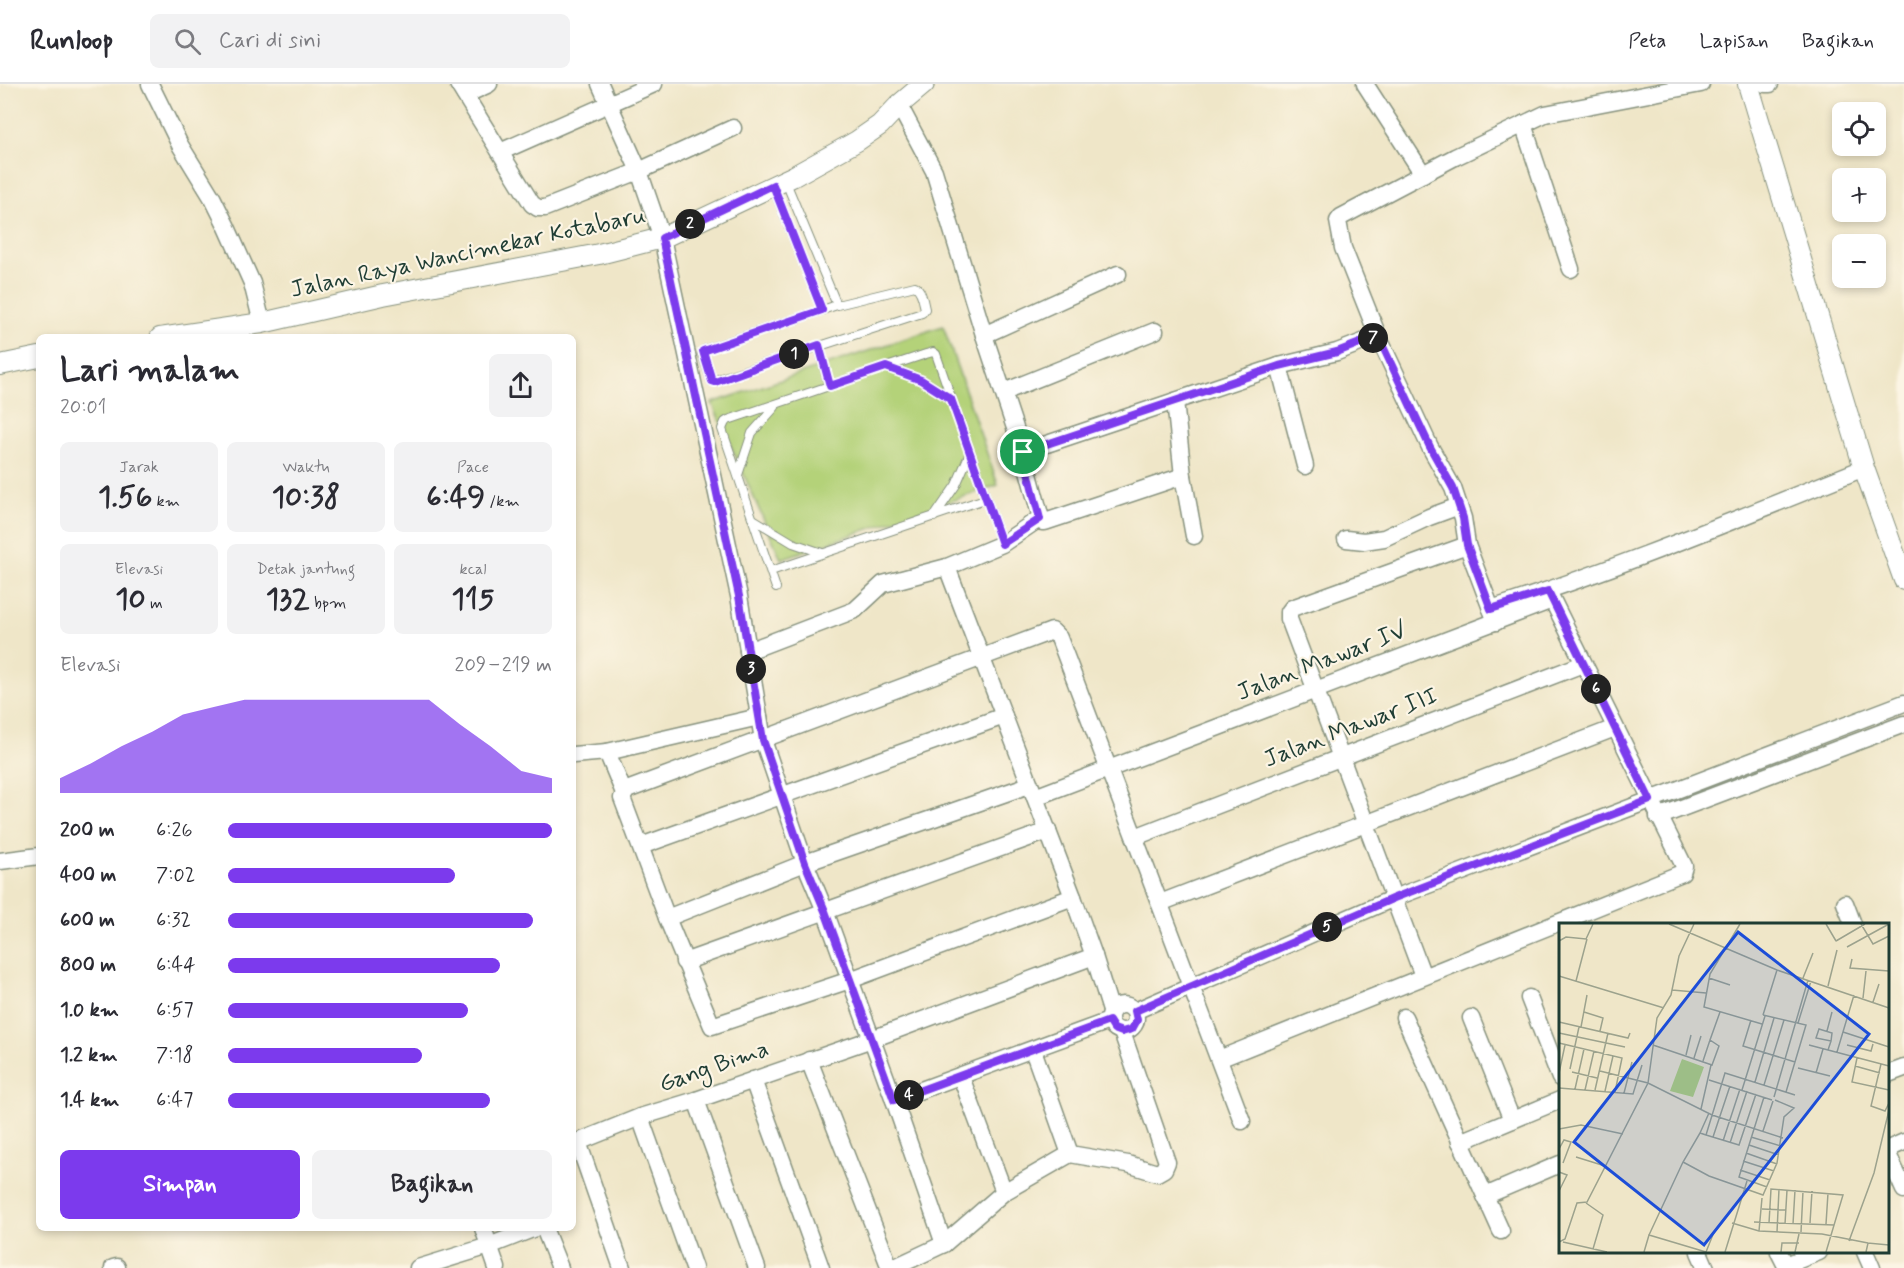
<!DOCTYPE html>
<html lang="id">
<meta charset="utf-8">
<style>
body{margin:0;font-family:Mynerve,sans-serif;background:#f2f2f3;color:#2b2b33;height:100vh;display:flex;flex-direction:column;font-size:22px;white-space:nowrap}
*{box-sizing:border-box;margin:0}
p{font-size:20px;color:#7c7c81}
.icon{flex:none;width:33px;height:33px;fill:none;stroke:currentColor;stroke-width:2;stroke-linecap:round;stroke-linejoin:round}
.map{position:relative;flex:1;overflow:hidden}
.panel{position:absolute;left:36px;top:250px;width:540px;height:897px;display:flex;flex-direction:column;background:#fff;border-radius:9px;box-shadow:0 3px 9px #0003}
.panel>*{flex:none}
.buttons{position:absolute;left:1832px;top:18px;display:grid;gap:12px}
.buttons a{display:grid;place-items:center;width:54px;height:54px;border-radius:9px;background:#fff;box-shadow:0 3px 9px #0003;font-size:30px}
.pin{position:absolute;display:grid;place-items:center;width:51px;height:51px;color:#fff;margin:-26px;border:3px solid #fff;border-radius:50%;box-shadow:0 2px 6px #0007}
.km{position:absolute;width:30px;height:30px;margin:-15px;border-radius:50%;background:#222;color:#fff;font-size:16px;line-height:30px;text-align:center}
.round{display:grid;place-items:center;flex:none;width:63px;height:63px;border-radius:9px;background:#f2f2f3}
.summary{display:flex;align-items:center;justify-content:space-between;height:102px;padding:0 24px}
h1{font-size:33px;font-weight:700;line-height:45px}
.stats{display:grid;grid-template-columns:repeat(3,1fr);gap:9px;height:102px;padding:6px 24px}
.stats div{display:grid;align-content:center;border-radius:9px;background:#f2f2f3;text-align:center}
.stats b{font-size:30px;font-weight:700}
.stats small{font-size:16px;font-weight:400}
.stats p{font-size:16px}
.chart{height:168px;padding:12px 24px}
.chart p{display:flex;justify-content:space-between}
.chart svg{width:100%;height:108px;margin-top:6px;fill:#7c3aed;opacity:.7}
.primary-button{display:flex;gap:12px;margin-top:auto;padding:12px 24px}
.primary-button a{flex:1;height:69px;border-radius:9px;background:#7c3aed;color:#fff;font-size:24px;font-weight:700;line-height:69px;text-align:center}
.primary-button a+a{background:#f2f2f3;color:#2b2b33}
ul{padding:0 24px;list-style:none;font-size:20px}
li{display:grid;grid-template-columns:96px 72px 1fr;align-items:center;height:45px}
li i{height:15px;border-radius:8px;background:#7c3aed}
header{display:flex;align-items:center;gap:36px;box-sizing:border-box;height:84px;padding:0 30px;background:#fff;border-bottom:2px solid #e1e1e2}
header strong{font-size:28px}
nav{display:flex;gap:33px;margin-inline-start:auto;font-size:21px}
.search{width:420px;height:54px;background:#f2f2f3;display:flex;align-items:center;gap:15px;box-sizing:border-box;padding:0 21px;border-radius:9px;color:#7c7c81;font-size:22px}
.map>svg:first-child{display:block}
.green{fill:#b4d279;stroke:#6a8856;stroke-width:1.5}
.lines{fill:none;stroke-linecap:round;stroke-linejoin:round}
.service-casing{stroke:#87927e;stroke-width:10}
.minor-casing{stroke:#87927e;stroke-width:19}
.tertiary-casing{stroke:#87927e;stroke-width:22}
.service{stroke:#fff;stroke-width:8}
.minor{stroke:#fff;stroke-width:16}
.tertiary{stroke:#fff;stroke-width:20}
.route-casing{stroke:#fff;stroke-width:12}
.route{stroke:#7c3aed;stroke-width:8}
.labels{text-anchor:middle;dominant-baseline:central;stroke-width:4.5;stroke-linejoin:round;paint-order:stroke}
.street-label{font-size:24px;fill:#1f3d34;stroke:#fcf5e5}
.inset-road{fill:none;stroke:#9ca28d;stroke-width:1.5}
.view{fill:#1d4ed8;fill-opacity:0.15;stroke:#1d4ed8;stroke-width:3}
.inset-edge{fill:none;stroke:#1f3d34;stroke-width:3}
</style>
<header>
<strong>Runloop</strong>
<div class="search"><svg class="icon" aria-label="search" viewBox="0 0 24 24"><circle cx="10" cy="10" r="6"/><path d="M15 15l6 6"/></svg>Cari di sini</div>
<nav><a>Peta</a><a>Lapisan</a><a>Bagikan</a></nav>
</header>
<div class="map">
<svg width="1904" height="1184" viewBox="0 0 1904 1184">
<rect width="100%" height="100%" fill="#fcf5e5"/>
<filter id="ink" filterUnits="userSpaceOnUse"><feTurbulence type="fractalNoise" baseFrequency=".0167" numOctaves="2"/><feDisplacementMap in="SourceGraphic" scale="12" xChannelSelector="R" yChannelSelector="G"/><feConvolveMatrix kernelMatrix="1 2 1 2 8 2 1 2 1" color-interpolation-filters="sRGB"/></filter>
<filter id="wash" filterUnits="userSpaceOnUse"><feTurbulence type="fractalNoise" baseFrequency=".008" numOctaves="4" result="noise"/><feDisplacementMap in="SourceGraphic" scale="24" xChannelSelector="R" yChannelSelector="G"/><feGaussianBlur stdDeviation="1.35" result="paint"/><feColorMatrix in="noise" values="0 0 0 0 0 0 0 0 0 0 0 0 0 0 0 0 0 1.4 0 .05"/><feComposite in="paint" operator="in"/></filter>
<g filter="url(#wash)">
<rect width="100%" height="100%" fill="#efe6c8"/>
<path class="green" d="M943 242 998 401 781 475 712 319Z"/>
</g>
<g filter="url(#ink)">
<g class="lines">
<defs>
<g id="service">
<path d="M785 96 837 221"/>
<path d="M773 102 822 226"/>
<path d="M915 202C922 206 923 217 925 225L922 229 712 297 702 269 704 266 837 221Z"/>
<path d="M819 261 829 302 926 270 933 268 936 270 1002 460"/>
<path d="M886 283 921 296 952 315"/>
<path d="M738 391 752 349 775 323"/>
<path d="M934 433 956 401 970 369"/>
<path d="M753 435 793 459 822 469"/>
<path d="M771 487 985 415"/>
<path d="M776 504 722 345 725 338 728 336 829 302"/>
</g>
<g id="minor">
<path d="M150 0 180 61 213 115 226 141 252 199 262 239"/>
<path d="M458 0 532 120 538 124H545L639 87 733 44"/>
<path d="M600 0 639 87 662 154 739 512 763 656 805 779 825 827 894 1016 944 1160"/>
<path d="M1365 0 1423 90"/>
<path d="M1765 0H1770"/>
<path d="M465 11 489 0"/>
<path d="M899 21 934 87 984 251 1023 368 1042 438H1045L1183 392 1175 317 1279 282 1337 268 1378 252"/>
<path d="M1523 40 1571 185"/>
<path d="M500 68 654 0"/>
<path d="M984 251 1118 190"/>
<path d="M1279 282 1305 382"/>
<path d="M1004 308 1155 247"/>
<path d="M1023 368 1175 317"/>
<path d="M1183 392 1194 452"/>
<path d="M1346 455 1364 457 1384 454 1429 433 1459 422"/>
<path d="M947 483 1073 813 1094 872 1111 927"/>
<path d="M1491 525C1618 485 1741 433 1864 384"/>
<path d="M1496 538 1467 461 1463 434 1453 404 1430 363 1378 252 1343 164 1338 137 1341 133 1455 73 1545 30 1701 0"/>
<path d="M748 567 855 526 883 500 947 483 1002 460 1039 435"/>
<path d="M607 668 759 633"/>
<path d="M573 671 607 668 624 709"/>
<path d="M1035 713 1552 516"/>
<path d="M1658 733 1904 640"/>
<path d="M1135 753 1583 580"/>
<path d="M641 762 1004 632"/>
<path d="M0 777 39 772"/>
<path d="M1073 813 850 896 712 942 667 834 622 714 627 706 1052 547 1059 554 1242 1037"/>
<path d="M1160 819 1615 644"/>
<path d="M1845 819 1853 840"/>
<path d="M667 834 805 779 1029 701"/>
<path d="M684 878 1048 747"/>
<path d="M1423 892 1289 535V528L1292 524 1467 461"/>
<path d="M1529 914 1560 994"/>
<circle cx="1123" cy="934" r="13"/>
<path d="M1135 927 1394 814 1904 619"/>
<path d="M1404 933 1501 1147"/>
<path d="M1471 934 1512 1036"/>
<path d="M1033 966 1070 1070"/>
<path d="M1219 975 1682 789 1684 782 1548 507"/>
<path d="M809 976 890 1184"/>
<path d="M1888 990 1904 984"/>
<path d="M961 993 1004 1108"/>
<path d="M753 996 821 1184"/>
<path d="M696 1016 757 1184"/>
<path d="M894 1016 1109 937"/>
<path d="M640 1033 694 1184"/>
<path d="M578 1058 622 1184"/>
<path d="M1460 1058 1560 1016"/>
<path d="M573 1060 640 1033 696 1016 872 955 1094 872"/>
<path d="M1888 1065 1904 1058"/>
<path d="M1888 1070 1904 1106"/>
<path d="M1485 1112 1560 1080"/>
<path d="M483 1144 497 1184"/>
<path d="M544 1144 560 1184"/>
<path d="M1699 1168 1706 1184"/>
<path d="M1779 1168 1787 1184"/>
<path d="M1865 1168 1872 1184"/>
<path d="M1786 1181 1819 1168"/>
<path d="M113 1184 117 1183"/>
<path d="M418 1184 489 1162 535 1144"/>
<path d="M893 1184 944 1160 1004 1108 1070 1070 1128 1080 1157 1089 1164 1085 1167 1078 1122 948"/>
</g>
<g id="tertiary">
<path d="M1748 0 1864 384 1904 496"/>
<path d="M160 254 262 239 383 211 599 170 662 154 794 92 857 57 880 41 899 21 924 0"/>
<path d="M0 281 39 273"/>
</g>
</defs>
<use href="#service" class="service-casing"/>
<use href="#minor" class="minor-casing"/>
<use href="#tertiary" class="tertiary-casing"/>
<use href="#service" class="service"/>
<use href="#minor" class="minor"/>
<use href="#tertiary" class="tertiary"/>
</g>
</g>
<g class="lines" filter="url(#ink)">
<defs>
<path id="route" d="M773 101 822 226 703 267 712 297 715 298 819 261 830 302 886 283 921 296 951 315 1002 460 1040 435 1023 368 1279 282 1337 268 1378 252 1430 363 1453 404 1463 434 1467 461 1491 525 1548 507 1650 716 1394 814 1135 927 1137 936 1132 945 1122 948 1114 945 1109 937 894 1016 825 827 805 779 763 656 739 512 662 154Z"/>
</defs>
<use href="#route" class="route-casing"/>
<use href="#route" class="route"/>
</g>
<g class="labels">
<g class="street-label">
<text transform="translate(468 169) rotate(-12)">Jalan Raya Wancimekar Kotabaru</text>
<text transform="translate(1322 578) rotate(-21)">Jalan Mawar IV</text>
<text transform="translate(1351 644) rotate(-21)">Jalan Mawar III</text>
<text transform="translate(714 983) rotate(-19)">Gang Bima</text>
</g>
</g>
<g transform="translate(1559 839)">
<rect width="330" height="330" fill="#efe6c8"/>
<path d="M123 136 145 144 134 174 111 168Z" fill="#b4d279"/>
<path class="inset-road" d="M110 1 218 47 330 85M181 1 151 51 145 84 203 101M267 1 277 18M302 1 314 21 330 13M0 18 7 14 27 16 34 1M277 18 306 1M288 24 330 1M293 36 291 45 330 48M0 53 105 85M150 55 171 62M244 55 254 30M17 58 28 16M269 63 278 27M113 67 147 70M304 75 307 48M314 79 320 61M25 89 44 95 41 108M204 92 247 102 227 169M204 92 218 47M192 97 184 123 236 139M0 99 69 115 71 110M239 100 252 58M22 104 28 72M268 108 273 89M284 109 330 124M0 110 66 124M0 120 63 135 56 169M94 122 153 142 160 123 151 117 161 89M250 122 330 143M288 122 312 128 314 121M269 127 272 118 273 110 260 106 257 115 272 118M278 129 295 72M127 132 132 112M135 135 142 113M298 135 293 159 330 167M144 138 151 117M322 141 312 183 326 188 330 180M296 143 321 150M239 145 271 153M11 146 20 104M41 148 89 160 153 192 224 215M13 149 38 155M0 150 6 122M257 150 264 126M150 157 213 177M196 159 215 95M205 162 225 97M0 165 74 171 83 142M16 166 25 126M26 167 35 128M36 167 49 110M183 167 206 93M46 168 54 133M65 170 73 139M197 171 180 222 147 212 166 150 236 172M205 174 180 254 208 264M215 174 249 57M142 186 152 142M0 206 22 202 64 211M204 208 214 178M141 210 150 190M154 214 171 163M192 214 222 223M164 218 181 166M171 220 188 168M190 222 220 232M0 226 5 217 12 219 4 240M187 230 218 241M17 234 46 243M184 238 215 248M124 239 150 253 204 272 218 240 225 194 235 185 216 177M181 247 211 257M0 249 8 252 0 268M27 280 44 292 34 326M203 286 227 287M195 299 275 302M173 300 200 308 263 311 309 320M210 300 212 266 284 272 267 329M251 300 253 268M226 301 228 267M234 301 236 267M267 301 269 270M200 308 203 275M218 309 220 266M242 309 244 268M90 312 124 239 141 210 147 212M290 318 315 250 330 187M0 319 6 316 18 280 28 279 89 160 98 95 112 72 120 33 135 1M4 319 48 329M85 329 90 312 147 329M147 329 155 309M166 329 188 258M222 329 223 320H240M236 329 240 311M307 329 309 320 330 322"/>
<path class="view" d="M179 9 310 111 145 322 15 219Z"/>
<rect width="330" height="330" class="inset-edge"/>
</g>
</svg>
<div class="buttons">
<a><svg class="icon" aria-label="locate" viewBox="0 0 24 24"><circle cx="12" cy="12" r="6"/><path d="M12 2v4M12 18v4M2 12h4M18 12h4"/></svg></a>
<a>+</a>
<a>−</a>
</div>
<div class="pin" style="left:1023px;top:368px;background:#1e9e55"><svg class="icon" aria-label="arrive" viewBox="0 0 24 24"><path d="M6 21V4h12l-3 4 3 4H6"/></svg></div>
<b class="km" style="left:794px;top:270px">1</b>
<b class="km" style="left:690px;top:140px">2</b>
<b class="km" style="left:751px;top:585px">3</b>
<b class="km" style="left:909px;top:1011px">4</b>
<b class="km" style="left:1327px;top:843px">5</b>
<b class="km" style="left:1596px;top:605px">6</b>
<b class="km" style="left:1373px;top:254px">7</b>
<section class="panel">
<div class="summary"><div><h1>Lari malam</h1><p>20:01</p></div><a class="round"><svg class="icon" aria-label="share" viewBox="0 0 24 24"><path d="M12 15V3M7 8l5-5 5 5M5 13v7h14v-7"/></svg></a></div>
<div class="stats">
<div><p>Jarak</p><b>1.56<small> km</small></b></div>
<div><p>Waktu</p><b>10:38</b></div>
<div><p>Pace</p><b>6:49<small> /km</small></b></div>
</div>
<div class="stats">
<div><p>Elevasi</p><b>10<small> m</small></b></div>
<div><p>Detak jantung</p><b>132<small> bpm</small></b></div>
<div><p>kcal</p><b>115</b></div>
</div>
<div class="chart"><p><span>Elevasi</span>209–219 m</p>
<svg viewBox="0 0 160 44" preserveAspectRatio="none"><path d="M0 44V38L10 32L20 25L30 19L40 12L50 9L60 6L70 6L80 6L90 6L100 6L110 6L120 6L130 16L140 25L150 35L160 38V44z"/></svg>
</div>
<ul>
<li><b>200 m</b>6:26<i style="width:100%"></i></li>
<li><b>400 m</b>7:02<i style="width:70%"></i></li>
<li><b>600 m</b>6:32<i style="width:94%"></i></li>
<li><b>800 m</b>6:44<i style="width:84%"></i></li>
<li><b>1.0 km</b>6:57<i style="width:74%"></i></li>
<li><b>1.2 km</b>7:18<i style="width:60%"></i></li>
<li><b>1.4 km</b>6:47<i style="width:81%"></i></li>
</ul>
<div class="primary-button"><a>Simpan</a><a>Bagikan</a></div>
</section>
</div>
